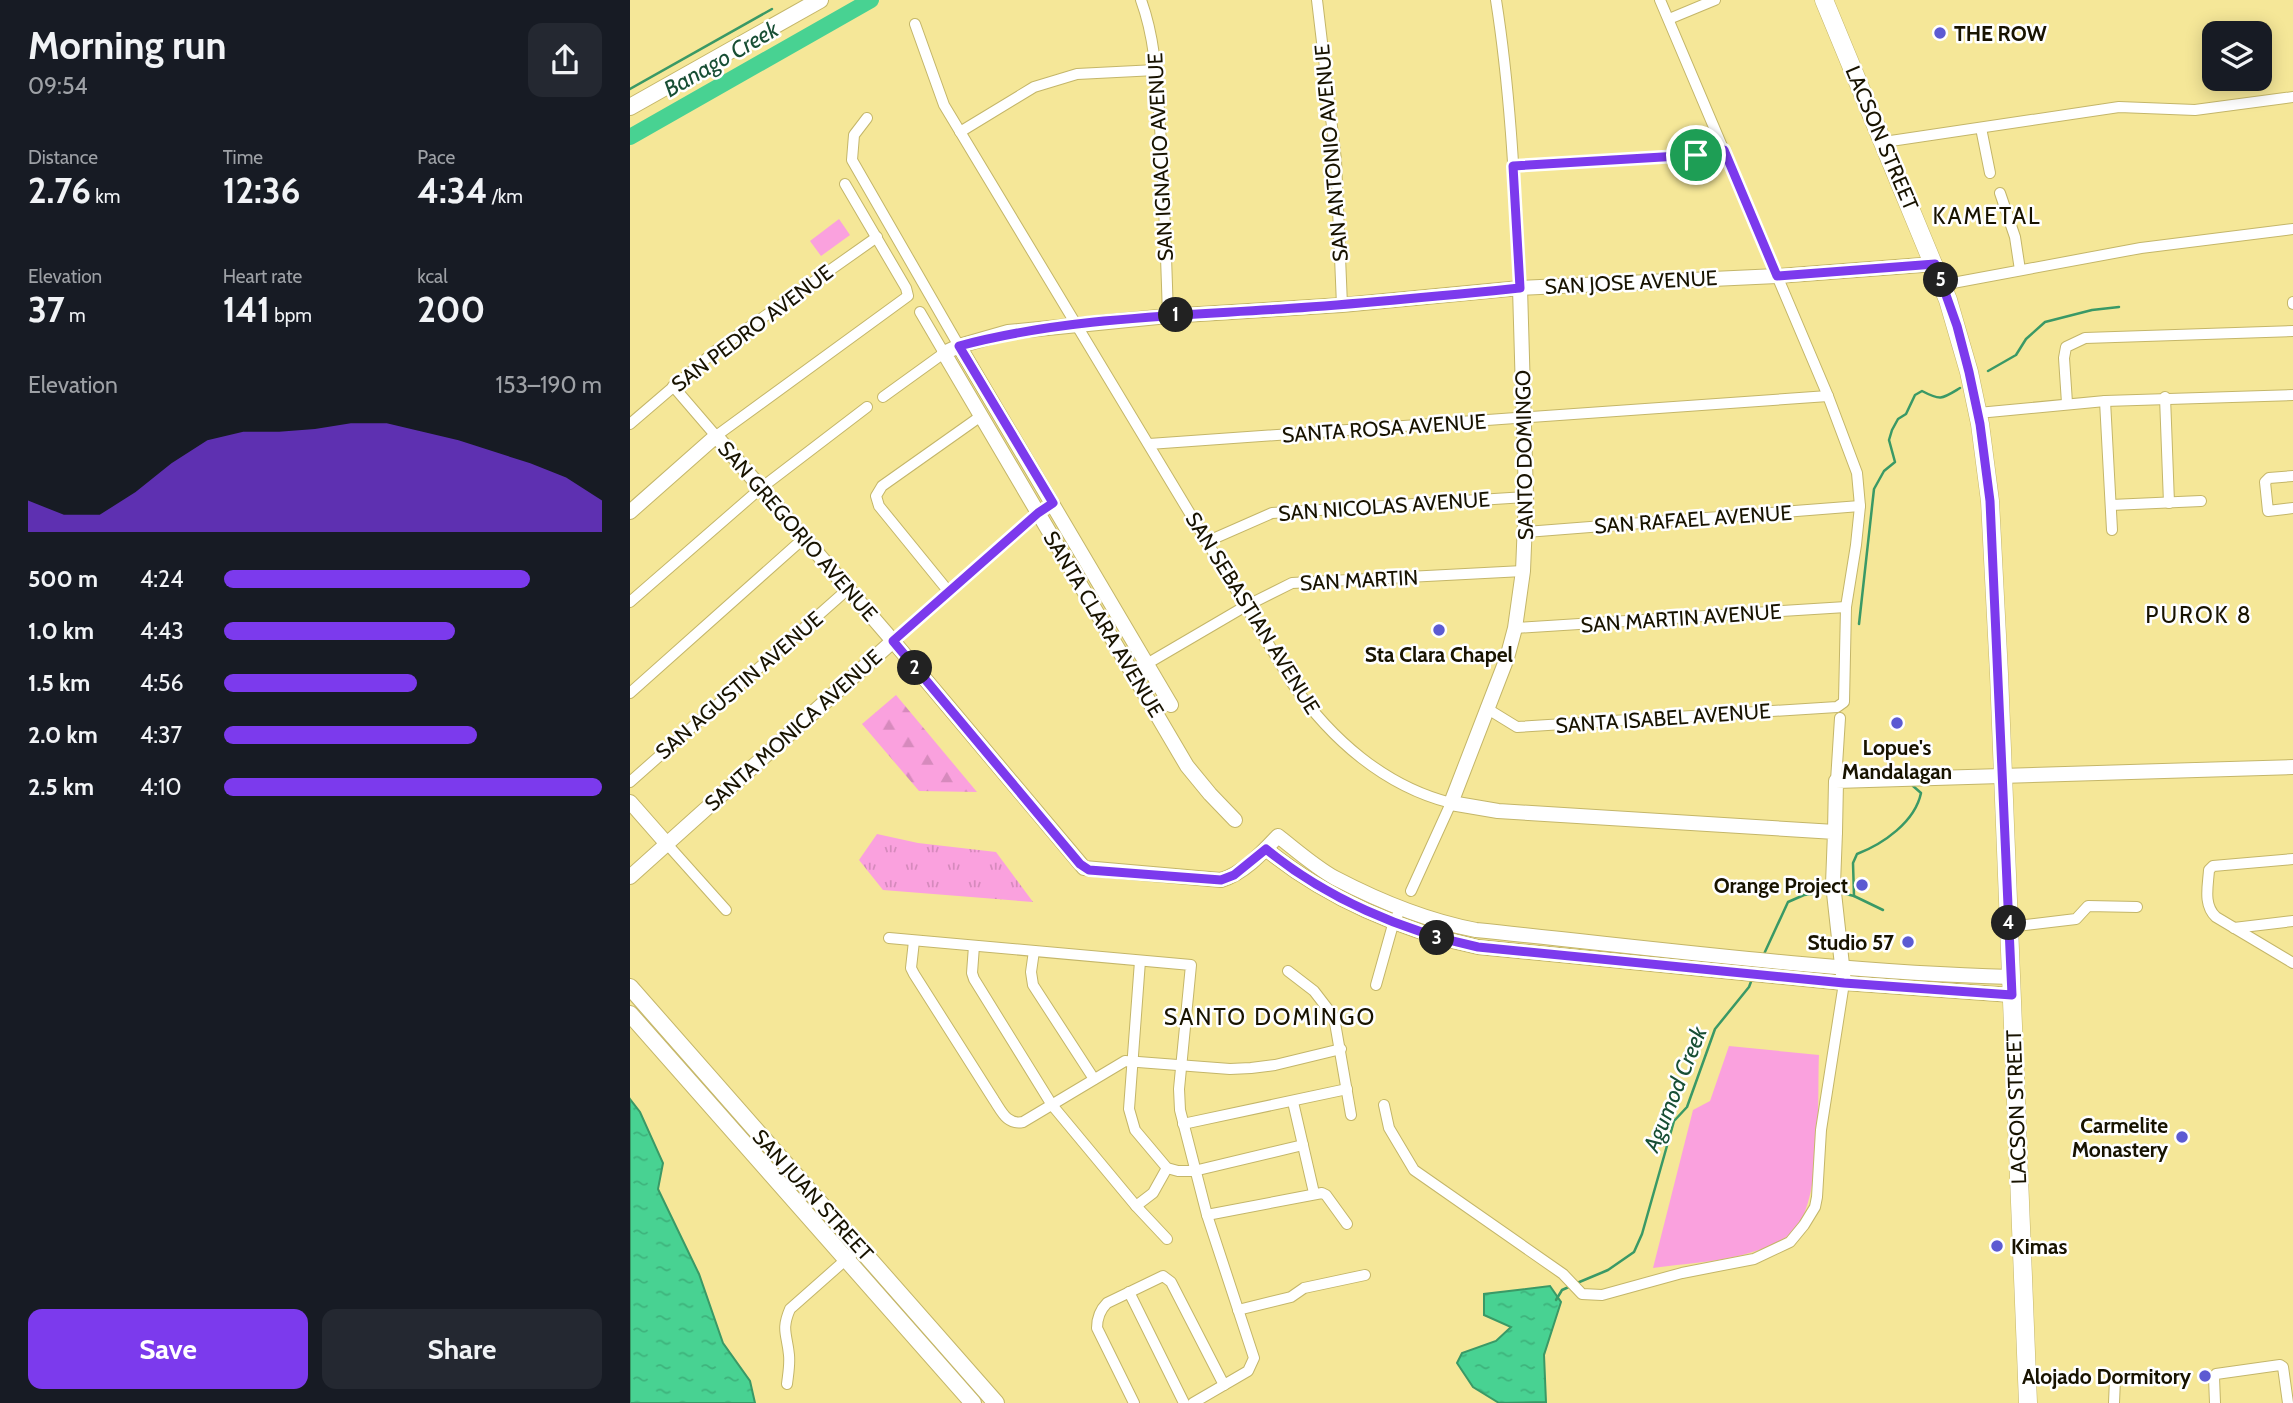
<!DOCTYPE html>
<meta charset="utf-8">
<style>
body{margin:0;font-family:Cabin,sans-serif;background:#242831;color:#f1f3f6;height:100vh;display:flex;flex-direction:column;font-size:26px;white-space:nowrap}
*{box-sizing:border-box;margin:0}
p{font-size:23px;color:#9ea1a6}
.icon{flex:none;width:38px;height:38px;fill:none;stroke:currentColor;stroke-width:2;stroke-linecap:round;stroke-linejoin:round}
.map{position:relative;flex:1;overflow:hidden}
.side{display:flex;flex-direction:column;background:#171b24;width:630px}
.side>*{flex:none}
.controls{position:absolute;left:1572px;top:21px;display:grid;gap:14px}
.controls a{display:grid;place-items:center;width:70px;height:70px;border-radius:14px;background:#171b24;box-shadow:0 4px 18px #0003;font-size:35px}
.pin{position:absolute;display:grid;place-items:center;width:60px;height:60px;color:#fff;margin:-30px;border:4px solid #fff;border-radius:50%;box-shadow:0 2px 7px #0007}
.km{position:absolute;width:35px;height:35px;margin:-18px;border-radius:50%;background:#222;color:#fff;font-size:19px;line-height:35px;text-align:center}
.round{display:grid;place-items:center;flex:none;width:74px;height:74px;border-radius:14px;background:#242831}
.overview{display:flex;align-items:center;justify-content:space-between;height:119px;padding:0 28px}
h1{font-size:38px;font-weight:800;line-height:52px}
.stats{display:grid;grid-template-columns:repeat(3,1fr);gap:10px;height:119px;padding:7px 28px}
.stats div{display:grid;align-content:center}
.stats b{font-size:35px;font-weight:800}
.stats small{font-size:19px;font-weight:400}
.stats p{font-size:19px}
.chart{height:196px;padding:14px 28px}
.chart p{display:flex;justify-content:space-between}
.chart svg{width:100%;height:126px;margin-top:7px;fill:#7c3aed;opacity:.7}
.primary-button{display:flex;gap:14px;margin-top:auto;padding:14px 28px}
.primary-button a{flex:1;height:80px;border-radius:14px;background:#7c3aed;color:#fff;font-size:28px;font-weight:800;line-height:80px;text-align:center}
.primary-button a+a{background:#242831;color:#f1f3f6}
ul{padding:0 28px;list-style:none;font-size:23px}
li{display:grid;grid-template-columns:112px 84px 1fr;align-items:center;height:52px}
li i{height:18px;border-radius:9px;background:#7c3aed}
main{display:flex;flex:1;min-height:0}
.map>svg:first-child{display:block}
.grass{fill:url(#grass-tufts)}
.forest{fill:url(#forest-firs)}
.pitch{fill:#faa1de}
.water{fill:url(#water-ripples);stroke:#3a9966;stroke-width:2}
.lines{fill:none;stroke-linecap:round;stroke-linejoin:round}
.stream{stroke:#3a9966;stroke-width:2.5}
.river{stroke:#48d292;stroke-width:16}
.minor-casing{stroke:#c4b669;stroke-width:12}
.tertiary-casing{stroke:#c4b669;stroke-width:16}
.secondary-casing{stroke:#c4b669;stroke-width:18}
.primary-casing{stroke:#c4b669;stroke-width:19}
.minor{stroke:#fff;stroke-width:10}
.tertiary{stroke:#fff;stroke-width:14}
.secondary{stroke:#fff;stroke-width:16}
.primary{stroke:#fff;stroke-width:18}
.route-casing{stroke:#fff;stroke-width:14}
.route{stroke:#7c3aed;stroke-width:9}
.poi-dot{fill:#5c5ad2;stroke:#fff;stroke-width:2.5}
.labels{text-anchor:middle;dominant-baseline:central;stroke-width:5;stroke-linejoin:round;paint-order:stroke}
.poi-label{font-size:21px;font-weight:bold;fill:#181300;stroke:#fff;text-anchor:end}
.street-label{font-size:21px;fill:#181300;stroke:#fff}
.water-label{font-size:23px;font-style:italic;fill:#174e34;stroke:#fff}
.neighbourhood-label{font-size:23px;letter-spacing:2px;fill:#181300;stroke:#fff}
</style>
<main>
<section class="side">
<div class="overview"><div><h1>Morning run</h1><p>09:54</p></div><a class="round"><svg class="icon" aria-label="share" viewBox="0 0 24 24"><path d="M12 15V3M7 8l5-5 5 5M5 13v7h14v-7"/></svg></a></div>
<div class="stats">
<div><p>Distance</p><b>2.76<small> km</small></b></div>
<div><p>Time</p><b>12:36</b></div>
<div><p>Pace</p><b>4:34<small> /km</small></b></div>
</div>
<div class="stats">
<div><p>Elevation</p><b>37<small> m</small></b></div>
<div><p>Heart rate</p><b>141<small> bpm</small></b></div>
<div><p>kcal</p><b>200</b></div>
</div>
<div class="chart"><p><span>Elevation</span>153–190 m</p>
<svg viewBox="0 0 160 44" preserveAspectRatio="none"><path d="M0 44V33L10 38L20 38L30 30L40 20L50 12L60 9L70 9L80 8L90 6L100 6L110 9L120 12L130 16L140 20L150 25L160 33V44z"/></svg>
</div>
<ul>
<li><b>500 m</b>4:24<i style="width:81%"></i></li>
<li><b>1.0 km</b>4:43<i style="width:61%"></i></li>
<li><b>1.5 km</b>4:56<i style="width:51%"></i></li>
<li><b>2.0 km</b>4:37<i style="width:67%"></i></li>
<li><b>2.5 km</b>4:10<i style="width:100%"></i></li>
</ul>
<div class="primary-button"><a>Save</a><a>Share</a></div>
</section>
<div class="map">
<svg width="1663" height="1403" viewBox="0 0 1663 1403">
<defs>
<pattern id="grass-tufts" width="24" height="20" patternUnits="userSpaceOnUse" patternTransform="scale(1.75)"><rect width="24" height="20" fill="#faa1de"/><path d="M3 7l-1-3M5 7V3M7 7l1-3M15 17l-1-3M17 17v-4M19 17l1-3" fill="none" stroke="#d68abd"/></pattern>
<pattern id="forest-firs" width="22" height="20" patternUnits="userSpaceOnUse" patternTransform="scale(1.75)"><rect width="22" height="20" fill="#faa1de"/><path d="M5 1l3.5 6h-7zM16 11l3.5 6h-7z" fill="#d68abd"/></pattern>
<pattern id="water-ripples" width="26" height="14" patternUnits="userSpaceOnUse" patternTransform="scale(1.75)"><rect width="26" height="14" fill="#48d292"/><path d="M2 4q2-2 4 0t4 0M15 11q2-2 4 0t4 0" fill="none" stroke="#3eb37c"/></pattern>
</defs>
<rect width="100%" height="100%" fill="#f5e798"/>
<path class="grass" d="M247 834 288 843 366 852 403 902 253 890 229 860Z"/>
<path class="forest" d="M266 695 347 792 289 791 232 724Z"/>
<g class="pitch">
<path d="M209 219 220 235 191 256 180 241Z"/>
<path d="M1099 1046 1189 1055C1187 1095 1194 1213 1158 1236 1120 1261 1067 1262 1023 1268L1063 1110 1080 1101Z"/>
</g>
<g class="water">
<path d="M0 1099 10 1112 33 1163 28 1189 69 1274 93 1343 120 1381 125 1403H0Z"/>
<path d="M920 1286 931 1302 914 1355 916 1402 869 1403 843 1387 827 1363 832 1353 866 1341 881 1327 854 1315V1294Z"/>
</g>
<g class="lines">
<g class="stream">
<path d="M0 89 142 9"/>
<path d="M1358 371 1386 355 1396 339 1415 322 1462 310 1489 307"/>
<path d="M1229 624 1244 489 1254 471 1265 462 1259 440 1262 430 1268 419 1276 414 1285 395 1292 391C1311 401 1312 399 1330 388"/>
<path d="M1208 892 1224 896 1253 910"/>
<path d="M1224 896 1223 863 1227 854C1253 844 1285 822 1291 793L1283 786"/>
<path d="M1134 954 1158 902 1174 895 1198 892"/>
<path d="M947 1283 978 1270 1004 1252 1012 1234 1044 1121 1057 1107 1085 1029 1119 987 1122 979"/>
<path d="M926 1300 932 1290 941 1286"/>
</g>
<path class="river" d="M0 137 241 0"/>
<defs>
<g id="minor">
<path d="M511 0C526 41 527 84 530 127 534 190 536 253 538 316"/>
<path d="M687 0 706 160 712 305"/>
<path d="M866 0C881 95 885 192 890 288"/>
<path d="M1039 19 1085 0"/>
<path d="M285 24 314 105 662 683C701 739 754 786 821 803L781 891"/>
<path d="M237 118 224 135 222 160 329 346"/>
<path d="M1351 128 1360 173"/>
<path d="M330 132 404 87 447 74 526 70"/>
<path d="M1254 142 1489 107 1565 110 1663 97"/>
<path d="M883 166 1066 155 1094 150"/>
<path d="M1370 193 1385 237 1390 270"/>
<path d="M1312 285 1511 248 1663 229"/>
<path d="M1663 302V304"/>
<path d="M43 386 86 436 278 296 276 288 215 184"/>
<path d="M253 397 314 353 290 312"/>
<path d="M1535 397 1539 503"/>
<path d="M1475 401 1482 530"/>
<path d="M1437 403 1434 358 1436 347 1455 338 1663 331"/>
<path d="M1348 413 1475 401 1663 395"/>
<path d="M0 424 84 352 247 237"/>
<path d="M519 444 1198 396"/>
<path d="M1663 476 1639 478 1635 482 1638 511 1663 508"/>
<path d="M1481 505 1571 501"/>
<path d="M896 532 1230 506"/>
<path d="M576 542 642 513 896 497"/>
<path d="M319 592 249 506 246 496 252 486 351 416"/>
<path d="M0 602 131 488 237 407"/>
<path d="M885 628 1216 607"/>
<path d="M263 641 408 513 423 503"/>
<path d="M503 672 614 607 662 583 893 571"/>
<path d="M0 693 174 538"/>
<path d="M856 708 887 727 1207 707 1214 702 1216 607 1226 545 1230 506 1227 473 1198 396 1030 0"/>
<path d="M1206 781 1210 718"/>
<path d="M0 782 218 589"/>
<path d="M37 844 96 910"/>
<path d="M1663 859 1583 866 1579 870C1578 886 1573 905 1586 917L1663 963"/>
<path d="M1379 927 1446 919 1458 906 1507 907"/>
<path d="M1604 928 1663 921"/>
<path d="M259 938 561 965 549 1089 550 1110 577 1215 624 1358 618 1371 563 1403"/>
<path d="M284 941 281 968 284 974 364 1100C372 1112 377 1125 393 1122L495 1061 600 1069 621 1068 645 1065 711 1049"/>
<path d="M344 946 342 973 344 979 422 1105 506 1206 537 1239"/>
<path d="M404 951 401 972 403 985 464 1079"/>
<path d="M510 961 499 1109 505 1130 537 1168 548 1171H564L673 1145"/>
<path d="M658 971 684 991 704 1017 721 1115"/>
<path d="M746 985 764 921 772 907"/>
<path d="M663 1102 684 1193"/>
<path d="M754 1105 759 1128 784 1170 933 1274 952 1294 972 1295 1052 1273 1124 1259 1160 1242 1174 1225 1185 1207 1187 1197 1191 1130 1214 983"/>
<path d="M553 1124 717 1089"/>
<path d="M506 1206 523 1193 537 1168"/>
<path d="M577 1215 692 1193 696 1195 717 1224"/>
<path d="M499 1292 554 1403"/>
<path d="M608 1310 661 1297 674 1288 735 1275"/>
<path d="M157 1384C158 1375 160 1365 159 1355 157 1334 151 1330 160 1309L229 1248"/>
<path d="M504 1403 467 1328C467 1318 470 1310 477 1303L533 1276 541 1282 594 1385"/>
<path d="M1484 1403 1485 1379"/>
<path d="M1585 1403 1584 1377 1586 1374 1650 1365 1653 1367 1658 1403"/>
</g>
<g id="tertiary">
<path d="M890 288 896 497 893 571 885 628 877 658 821 803 868 811 1205 832 1203 884 1214 983"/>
<path d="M329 346 541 705"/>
<path d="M0 512 86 436 263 641 454 868 591 880C614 873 632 853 648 836 666 850 685 867 705 878 749 901 798 921 846 930 1024 948 1202 972 1381 977"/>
<path d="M0 802 37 844"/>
<path d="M605 820 580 794 557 766 314 353 329 346 378 332 538 316 712 305 890 288 1147 276 1305 264"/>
<path d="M1205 832 1206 781 1663 767"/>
<path d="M636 849C696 898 772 931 848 947L1214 983 1382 995"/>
<path d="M0 877 263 641"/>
</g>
<g id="secondary">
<path d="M0 107 190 0"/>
<path d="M0 987 366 1403"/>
<path d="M0 1014 343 1403"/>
</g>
<path id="primary" d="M1194 0 1318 300 1339 372 1350 424 1360 501 1369 674 1398 1403"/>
</defs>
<use href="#minor" class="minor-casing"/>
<use href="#tertiary" class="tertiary-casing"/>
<use href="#secondary" class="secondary-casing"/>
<use href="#primary" class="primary-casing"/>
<use href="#minor" class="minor"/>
<use href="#tertiary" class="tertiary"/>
<use href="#secondary" class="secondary"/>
<use href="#primary" class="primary"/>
</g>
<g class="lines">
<defs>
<path id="route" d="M1094 150 1147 276 1305 264 1327 326 1339 372 1350 424 1360 501 1382 995 1214 983 848 947C772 931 696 898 636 849L604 875 591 880 459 870 450 864 263 641 408 513 423 503 329 346C433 318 544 316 651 309 731 304 810 296 890 288L883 166 1066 155Z"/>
</defs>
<use href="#route" class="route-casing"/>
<use href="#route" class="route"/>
</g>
<g class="poi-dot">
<circle cx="1310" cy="33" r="7"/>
<circle cx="809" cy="630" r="7"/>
<circle cx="1267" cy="723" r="7"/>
<circle cx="1232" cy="885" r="7"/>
<circle cx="1278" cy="942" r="7"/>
<circle cx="1552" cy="1137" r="7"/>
<circle cx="1367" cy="1246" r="7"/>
<circle cx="1575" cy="1376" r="7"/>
</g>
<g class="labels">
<g class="poi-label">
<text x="1324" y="33" text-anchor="start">THE ROW</text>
<text x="809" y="654" text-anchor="middle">Sta Clara Chapel</text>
<text x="1267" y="747" text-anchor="middle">Lopue's<tspan x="1267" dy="24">Mandalagan</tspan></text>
<text x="1218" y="885">Orange Project</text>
<text x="1264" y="942">Studio 57</text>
<text x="1538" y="1125">Carmelite<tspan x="1538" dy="24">Monastery</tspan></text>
<text x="1381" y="1246" text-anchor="start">Kimas</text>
<text x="1561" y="1376">Alojado Dormitory</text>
</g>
<g class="street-label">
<text transform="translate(1252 138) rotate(67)">LACSON STREET</text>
<text transform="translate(701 153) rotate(-95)">SAN ANTONIO AVENUE</text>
<text transform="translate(530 157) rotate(-93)">SAN IGNACIO AVENUE</text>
<text transform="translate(1001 282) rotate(-3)">SAN JOSE AVENUE</text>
<text transform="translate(122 328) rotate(-37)">SAN PEDRO AVENUE</text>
<text transform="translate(754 428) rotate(-4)">SANTA ROSA AVENUE</text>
<text transform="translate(894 455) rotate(-91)">SANTO DOMINGO</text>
<text transform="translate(754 506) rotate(-4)">SAN NICOLAS AVENUE</text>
<text transform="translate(1063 519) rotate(-4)">SAN RAFAEL AVENUE</text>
<text transform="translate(168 531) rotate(49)">SAN GREGORIO AVENUE</text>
<text transform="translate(729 580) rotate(-3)">SAN MARTIN</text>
<text transform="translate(623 613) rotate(58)">SAN SEBASTIAN AVENUE</text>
<text transform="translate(1051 618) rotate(-4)">SAN MARTIN AVENUE</text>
<text transform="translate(474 624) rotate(59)">SANTA CLARA AVENUE</text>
<text transform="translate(109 685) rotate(-41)">SAN AGUSTIN AVENUE</text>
<text transform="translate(1033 718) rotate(-4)">SANTA ISABEL AVENUE</text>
<text transform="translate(163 730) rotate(-42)">SANTA MONICA AVENUE</text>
<text transform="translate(1386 1107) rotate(-92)">LACSON STREET</text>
<text transform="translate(183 1195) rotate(48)">SAN JUAN STREET</text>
</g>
<g class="water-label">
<text transform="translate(91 59) rotate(-30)">Banago Creek</text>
<text transform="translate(1045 1089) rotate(-68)">Agumod Creek</text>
</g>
<g class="neighbourhood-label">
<text x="1357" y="216">KAMETAL</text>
<text x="1569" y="615">PUROK 8</text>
<text x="640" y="1017">SANTO DOMINGO</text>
</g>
</g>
</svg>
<div class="controls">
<a><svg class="icon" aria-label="layers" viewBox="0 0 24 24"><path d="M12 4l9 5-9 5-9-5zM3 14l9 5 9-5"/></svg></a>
</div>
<div class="pin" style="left:1066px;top:155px;background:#1e9e55"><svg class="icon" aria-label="arrive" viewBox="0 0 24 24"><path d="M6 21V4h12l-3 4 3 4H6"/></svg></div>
<b class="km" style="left:546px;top:315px">1</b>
<b class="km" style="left:285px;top:668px">2</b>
<b class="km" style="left:807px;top:938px">3</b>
<b class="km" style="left:1379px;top:923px">4</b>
<b class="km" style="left:1311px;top:280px">5</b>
</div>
</main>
